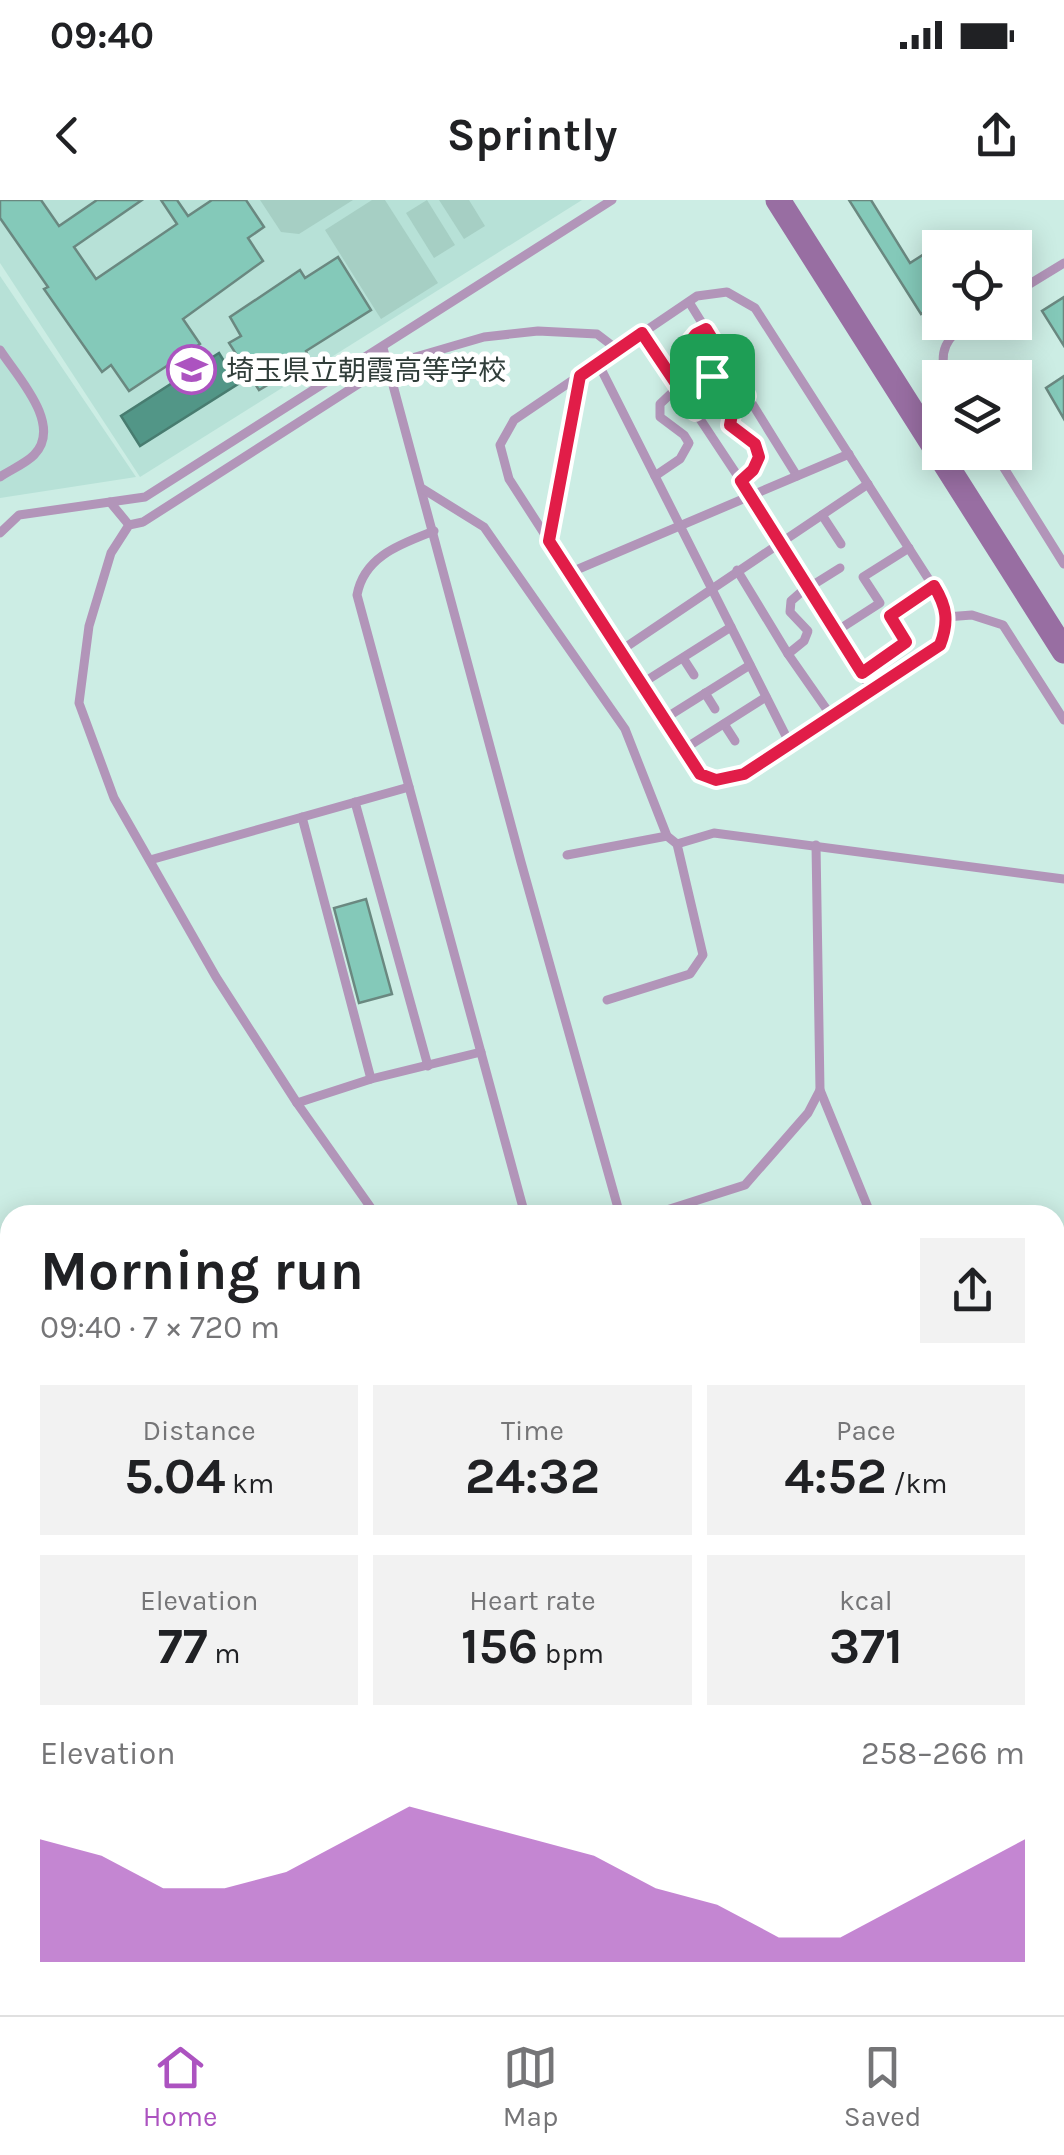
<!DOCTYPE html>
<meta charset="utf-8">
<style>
body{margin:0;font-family:Karla,"Noto Sans JP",sans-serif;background:#f2f2f2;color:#202124;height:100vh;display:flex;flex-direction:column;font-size:38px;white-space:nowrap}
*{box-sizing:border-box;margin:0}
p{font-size:32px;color:#757577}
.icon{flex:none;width:55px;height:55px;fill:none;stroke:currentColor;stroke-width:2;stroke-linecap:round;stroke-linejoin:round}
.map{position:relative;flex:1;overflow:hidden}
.panel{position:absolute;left:0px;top:1005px;width:1065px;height:810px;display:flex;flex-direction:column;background:#fff;border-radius:30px 30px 0 0;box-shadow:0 5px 25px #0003}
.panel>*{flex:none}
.fabs{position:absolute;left:922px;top:30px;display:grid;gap:20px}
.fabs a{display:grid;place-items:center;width:110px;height:110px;border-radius:0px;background:#fff;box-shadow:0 5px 25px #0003;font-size:50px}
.pin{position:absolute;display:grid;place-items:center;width:85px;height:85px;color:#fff;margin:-42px;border-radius:20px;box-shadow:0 5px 15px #0006}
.round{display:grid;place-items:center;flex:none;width:105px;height:105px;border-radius:0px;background:#f2f2f2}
.headline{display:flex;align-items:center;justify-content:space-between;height:170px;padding:0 40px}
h1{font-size:55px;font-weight:700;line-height:75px}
.metrics{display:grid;grid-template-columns:repeat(3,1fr);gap:15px;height:170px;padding:10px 40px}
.metrics div{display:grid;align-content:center;border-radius:0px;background:#f2f2f2;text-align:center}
.metrics b{font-size:50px;font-weight:700}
.metrics small{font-size:28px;font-weight:400}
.metrics p{font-size:28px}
.chart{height:280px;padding:20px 40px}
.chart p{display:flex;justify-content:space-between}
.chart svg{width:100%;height:180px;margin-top:10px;fill:#ac53c0;opacity:.7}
.status{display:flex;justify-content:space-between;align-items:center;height:70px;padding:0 50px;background:#fff;direction:ltr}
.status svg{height:28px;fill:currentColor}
header{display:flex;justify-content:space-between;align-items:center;height:130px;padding:0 40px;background:#fff;font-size:45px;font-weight:700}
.dock{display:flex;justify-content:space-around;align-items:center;height:140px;border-top:2px solid #e0e0e0;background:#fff;font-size:28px;color:#757577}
.dock a{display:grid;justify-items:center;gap:5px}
.dock .current{color:#ac53c0}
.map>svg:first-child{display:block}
.built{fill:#b7e1d7}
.green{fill:#a6cfc4}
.water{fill:#529687;stroke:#487c70;stroke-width:2.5}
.building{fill:#84c9b9;stroke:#6a8880;stroke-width:2.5}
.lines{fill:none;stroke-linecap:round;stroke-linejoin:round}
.path{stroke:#778d87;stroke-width:2.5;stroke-dasharray:10 5;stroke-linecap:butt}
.lane{stroke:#b295b9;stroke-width:9}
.secondary{stroke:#986ea2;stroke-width:25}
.route-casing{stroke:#fff;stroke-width:20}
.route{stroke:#e11d48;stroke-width:12}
.labels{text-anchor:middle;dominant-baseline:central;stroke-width:10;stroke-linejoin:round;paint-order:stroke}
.poi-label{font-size:28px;fill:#313e3a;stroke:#fff;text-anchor:start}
</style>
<div class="status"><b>09:40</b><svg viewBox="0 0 49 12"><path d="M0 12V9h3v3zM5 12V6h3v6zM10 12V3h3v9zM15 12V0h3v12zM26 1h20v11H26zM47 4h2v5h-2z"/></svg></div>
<header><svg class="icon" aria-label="back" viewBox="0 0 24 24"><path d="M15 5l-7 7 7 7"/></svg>Sprintly<svg class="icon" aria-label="share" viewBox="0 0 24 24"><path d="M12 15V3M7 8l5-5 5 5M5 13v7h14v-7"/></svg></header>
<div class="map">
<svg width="1064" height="1815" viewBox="0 0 1064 1815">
<rect width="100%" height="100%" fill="#ccede4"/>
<g class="built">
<path d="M0 0H582L140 277 0 63Z"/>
<path d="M0 76 136 277 0 298Z"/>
</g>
<g class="green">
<path d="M260 0H353L299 34 281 32Z"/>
<path d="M372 0H385L438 83 381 119 325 30Z"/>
<path d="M427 0 455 45 434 58 406 13Z"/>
<path d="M439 0H469L485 26 464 39Z"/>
</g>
<path class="water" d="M219 153 238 184 140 246 121 216Z"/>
<g class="building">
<path d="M0 0H41L59 26 97 0H142L74 47 96 79 177 24 161 0H177L188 16 212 0H246L264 27 248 38 263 61 183 119 200 144 129 191 111 165 102 172 44 89 48 87 0 18Z"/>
<path d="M849 0H871L910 63 940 44V102L921 114Z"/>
<path d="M338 57 371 110 306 151 307 154 273 176 276 180 259 190 229 143 241 136 230 117 300 70 305 78Z"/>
<path d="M1064 97V146L1042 111Z"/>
<path d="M1064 176V219L1046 188Z"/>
<path d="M366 699 392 794 359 803 334 708Z"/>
</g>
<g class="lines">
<g class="path">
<path d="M1055 1111 1064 1112"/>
<path d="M1055 1131 1064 1120"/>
</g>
<g class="lane">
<path d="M727 92 755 108 942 400 948 425 940 445 744 574 716 580 700 575 509 279 500 245 514 220 697 96Z"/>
<path d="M1015 93 1064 63"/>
<path d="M689 102 797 276"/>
<path d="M643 133 751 296 872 490"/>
<path d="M383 148 521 662 620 1015"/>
<path d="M0 150C16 175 64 225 34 255 25 264 10 270 0 277"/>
<path d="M598 163 790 544"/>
<path d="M947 178C937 152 947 136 969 122"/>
<path d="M695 212 710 199 713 181 706 171 692 163 687 145 696 134 706 129"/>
<path d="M994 252 1064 364"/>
<path d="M655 276 680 259 689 243 684 235 660 217V204L678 187"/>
<path d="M741 281 753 269 759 257 755 244 730 225 733 209 747 195"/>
<path d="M423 289 484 327 625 529 667 636 677 644 714 633 1064 679"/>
<path d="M110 302 129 325"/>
<path d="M822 315 841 344"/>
<path d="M434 331C401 344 364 356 357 395L525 1015"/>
<path d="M0 333 19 315 145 297 612 0"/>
<path d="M549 341 580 176"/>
<path d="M737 370 788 454 832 517"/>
<path d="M569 373 849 254"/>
<path d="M808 388 840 368"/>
<path d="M946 417 972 415 1003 425 1064 520"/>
<path d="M835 432 880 403 863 377 909 348"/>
<path d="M620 451 868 284"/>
<path d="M788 454 804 441 808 431 790 412 791 401 807 387"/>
<path d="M683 458 694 475"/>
<path d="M861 473 906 443 890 416 934 386"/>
<path d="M641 484 731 427"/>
<path d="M705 493 715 509"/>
<path d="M664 519 750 465"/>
<path d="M724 524 735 541"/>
<path d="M684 549 766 497"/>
<path d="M355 602 428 866"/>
<path d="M302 617 371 879"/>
<path d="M816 645 820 890 871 1015"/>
<path d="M567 655 667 636"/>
<path d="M150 660 409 587"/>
<path d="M607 800 690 774 703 755 677 644"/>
<path d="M297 903 371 879 481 852"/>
<path d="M376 1015 297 903 216 777 114 598 79 503 89 426 111 353 129 325 143 322 388 165 484 137 538 131 597 134 618 150"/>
<path d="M651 1015 745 985 808 913 820 890"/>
<path d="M1055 1281 1064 1279"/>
<path d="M0 1441 10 1447"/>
<path d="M0 1601 10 1585"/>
<path d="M1055 1768 1064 1782"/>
<path d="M0 1783 10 1766"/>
<path d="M541 1805 550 1815"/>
<path d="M895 1805 901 1815"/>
<path d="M446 1815 451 1805"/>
</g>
<path class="secondary" d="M778 0 1064 451"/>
</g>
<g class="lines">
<defs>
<path id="route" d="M706 129 747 196 733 209 730 225 755 244 759 257 753 270 741 281 862 473 906 442 890 416 934 386C947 407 949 422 940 445L744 574 716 580 700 574 549 341 580 176 642 133 695 212 710 199 713 181 706 171 692 163 687 145 696 134Z"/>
</defs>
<use href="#route" class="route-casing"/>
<use href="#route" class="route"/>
</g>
<defs>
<symbol id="school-ring" viewBox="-11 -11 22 22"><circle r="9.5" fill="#fff" stroke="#ac53c0" stroke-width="1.5"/><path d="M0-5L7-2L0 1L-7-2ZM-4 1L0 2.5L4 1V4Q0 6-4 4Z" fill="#ac53c0"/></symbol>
</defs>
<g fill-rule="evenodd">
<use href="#school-ring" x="164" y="142" width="55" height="55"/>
</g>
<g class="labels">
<g class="poi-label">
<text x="226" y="170">埼玉県立朝霞高等学校</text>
</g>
</g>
</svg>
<div class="fabs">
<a><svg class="icon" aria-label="locate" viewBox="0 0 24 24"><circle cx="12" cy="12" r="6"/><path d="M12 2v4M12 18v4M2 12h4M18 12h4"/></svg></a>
<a><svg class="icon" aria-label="layers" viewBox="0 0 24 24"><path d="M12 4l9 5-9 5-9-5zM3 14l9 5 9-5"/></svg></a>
</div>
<div class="pin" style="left:712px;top:176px;background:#1e9e55"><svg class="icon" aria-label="arrive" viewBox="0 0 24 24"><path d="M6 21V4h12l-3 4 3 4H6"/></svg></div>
<section class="panel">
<div class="headline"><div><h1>Morning run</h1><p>09:40 · 7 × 720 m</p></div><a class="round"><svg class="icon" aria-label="share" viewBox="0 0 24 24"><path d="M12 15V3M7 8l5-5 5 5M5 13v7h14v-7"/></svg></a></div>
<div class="metrics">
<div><p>Distance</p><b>5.04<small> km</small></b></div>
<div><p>Time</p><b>24:32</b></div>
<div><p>Pace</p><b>4:52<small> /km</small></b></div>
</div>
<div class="metrics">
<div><p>Elevation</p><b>77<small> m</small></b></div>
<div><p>Heart rate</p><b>156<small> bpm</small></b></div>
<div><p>kcal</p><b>371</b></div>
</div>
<div class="chart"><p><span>Elevation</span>258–266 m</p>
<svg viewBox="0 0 160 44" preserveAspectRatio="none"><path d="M0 44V14L10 18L20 26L30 26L40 22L50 14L60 6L70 10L80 14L90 18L100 26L110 30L120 38L130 38L140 30L150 22L160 14V44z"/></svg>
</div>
</section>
</div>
<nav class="dock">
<a class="current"><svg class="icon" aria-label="home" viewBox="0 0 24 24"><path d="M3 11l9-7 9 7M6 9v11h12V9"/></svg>Home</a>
<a><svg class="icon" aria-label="map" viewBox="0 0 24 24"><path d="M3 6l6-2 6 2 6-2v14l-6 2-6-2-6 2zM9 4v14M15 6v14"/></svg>Map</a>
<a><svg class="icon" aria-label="saved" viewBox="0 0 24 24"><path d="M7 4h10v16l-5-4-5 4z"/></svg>Saved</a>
</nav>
